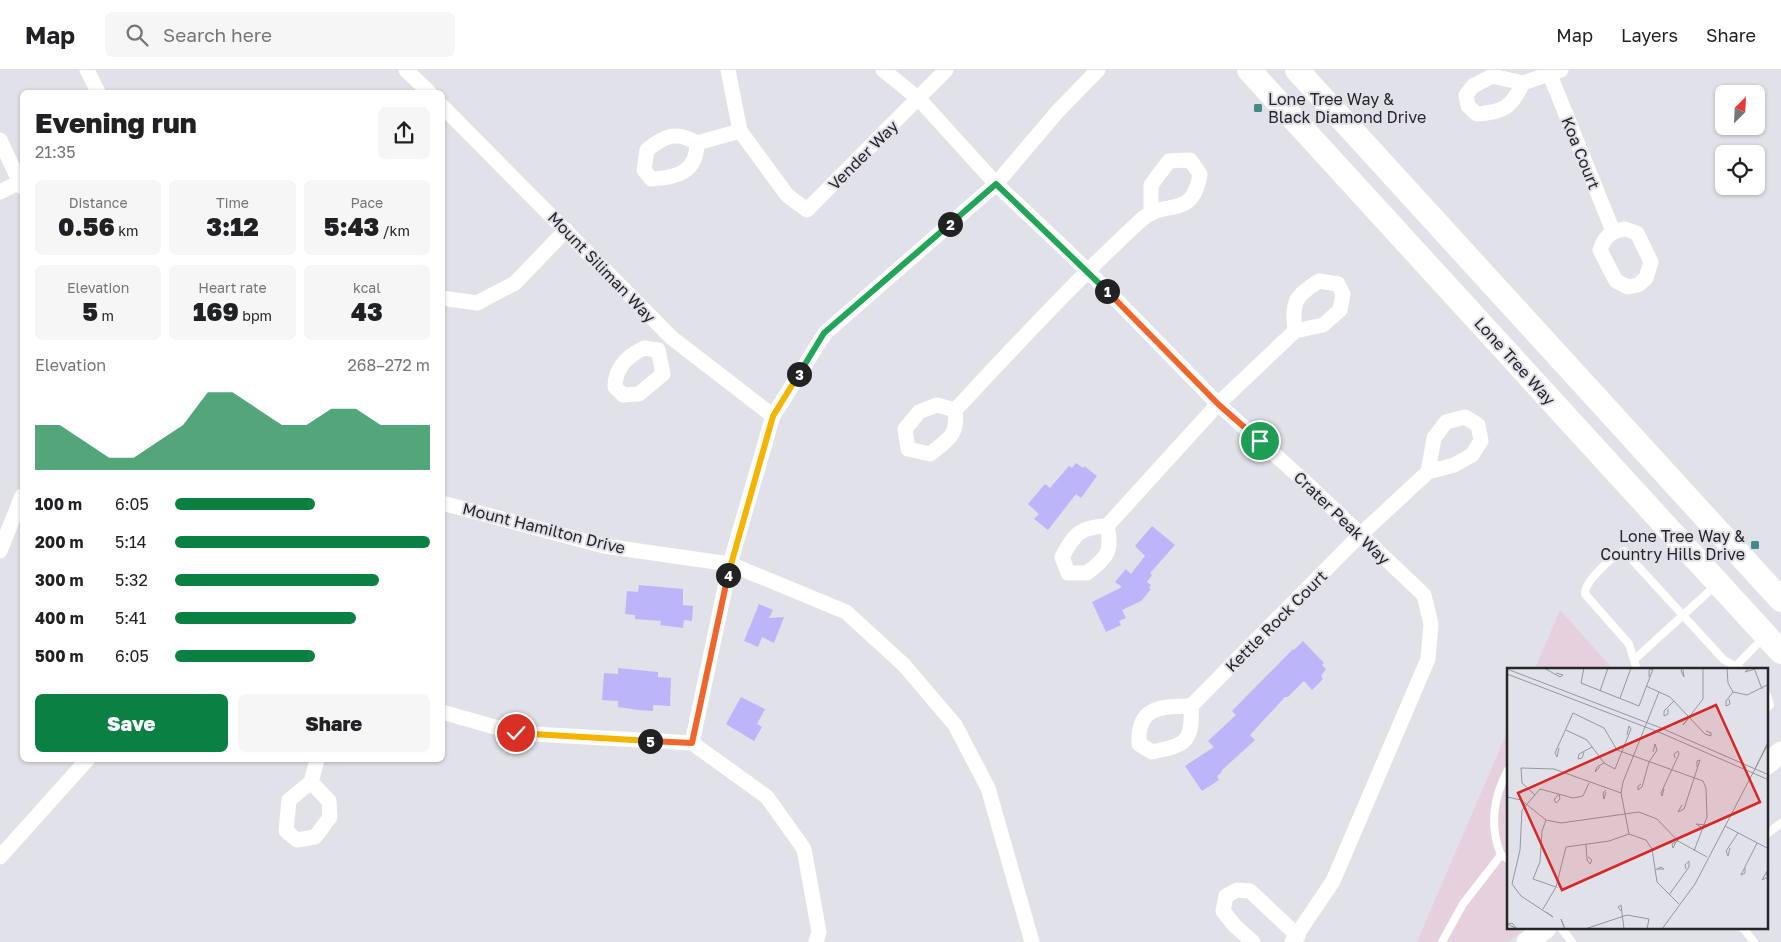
<!DOCTYPE html>
<meta charset="utf-8">
<style>
body{margin:0;font-family:"Golos Text",sans-serif;background:#f6f6f6;color:#202124;height:100vh;display:flex;flex-direction:column;font-size:19px;white-space:nowrap}
*{box-sizing:border-box;margin:0}
p{font-size:16px;color:#757577}
.icon{flex:none;width:28px;height:28px;fill:none;stroke:currentColor;stroke-width:2;stroke-linecap:round;stroke-linejoin:round}
.map{position:relative;flex:1;overflow:hidden}
.sheet{position:absolute;left:20px;top:20px;width:425px;height:672px;display:flex;flex-direction:column;background:#fff;border-radius:8px;box-shadow:0 1px 4px #0004}
.sheet>*{flex:none}
.needle{width:32px;rotate:24deg}
.buttons{position:absolute;left:1715px;top:15px;display:grid;gap:10px}
.buttons a{display:grid;place-items:center;width:50px;height:50px;border-radius:8px;background:#fff;box-shadow:0 1px 4px #0004;font-size:25px}
.pin{position:absolute;display:grid;place-items:center;width:42px;height:42px;color:#fff;margin:-21px;border:2px solid #fff;border-radius:50%;box-shadow:0 1px 5px #0007}
.km{position:absolute;width:25px;height:25px;margin:-12px;border-radius:50%;background:#222;color:#fff;font-size:14px;line-height:25px;text-align:center}
.round{display:grid;place-items:center;flex:none;width:52px;height:52px;border-radius:8px;background:#f6f6f6}
.summary{display:flex;align-items:center;justify-content:space-between;height:85px;padding:0 15px}
h1{font-size:28px;font-weight:800;line-height:38px}
.figures{display:grid;grid-template-columns:repeat(3,1fr);gap:8px;height:85px;padding:5px 15px}
.figures div{display:grid;align-content:center;border-radius:8px;background:#f6f6f6;text-align:center}
.figures b{font-size:25px;font-weight:800}
.figures small{font-size:14px;font-weight:400}
.figures p{font-size:14px}
.chart{height:140px;padding:10px 15px}
.chart p{display:flex;justify-content:space-between}
.chart svg{width:100%;height:90px;margin-top:5px;fill:#0b8043;opacity:.7}
.button{display:flex;gap:10px;margin-top:auto;padding:10px 15px}
.button a{flex:1;height:58px;border-radius:8px;background:#0b8043;color:#fff;font-size:20px;font-weight:800;line-height:58px;text-align:center}
.button a+a{background:#f6f6f6;color:#202124}
ul{padding:0 15px;list-style:none;font-size:16px}
li{display:grid;grid-template-columns:80px 60px 1fr;align-items:center;height:38px}
li i{height:12px;border-radius:6px;background:#0b8043}
header{display:flex;align-items:center;gap:30px;box-sizing:border-box;height:70px;padding:0 25px;background:#fff;border-bottom:1px solid #e0e0e0}
header strong{font-size:24px}
nav{display:flex;gap:28px;margin-inline-start:auto;font-size:18px}
.search{width:350px;height:45px;background:#f6f6f6;display:flex;align-items:center;gap:12px;box-sizing:border-box;padding:0 18px;border-radius:8px;color:#757577;font-size:19px}
.map>svg:first-child{display:block}
.industrial{fill:#e7d0dd}
.building{fill:#bdb5f9}
.lines{fill:none;stroke-linecap:round;stroke-linejoin:round}
.lane{stroke:#fff;stroke-width:8}
.street{stroke:#fff;stroke-width:15}
.secondary{stroke:#fff;stroke-width:21}
.primary{stroke:#fff;stroke-width:24}
.split-1-casing{stroke:#fff;stroke-width:10}
.split-2-casing{stroke:#fff;stroke-width:10}
.split-3-casing{stroke:#fff;stroke-width:10}
.split-4-casing{stroke:#fff;stroke-width:10}
.split-5-casing{stroke:#fff;stroke-width:10}
.split-6-casing{stroke:#fff;stroke-width:10}
.split-1{stroke:#f0652b;stroke-width:6}
.split-2{stroke:#22a559;stroke-width:6}
.split-3{stroke:#22a559;stroke-width:6}
.split-4{stroke:#f5b400;stroke-width:6}
.split-5{stroke:#f0652b;stroke-width:6}
.split-6{stroke:#f5b400;stroke-width:6}
.poi-dot{fill:#438b8b;stroke:#e1e1e9;stroke-width:2}
.labels{text-anchor:middle;dominant-baseline:central;stroke-width:4;stroke-linejoin:round;paint-order:stroke}
.poi-label{font-size:16px;fill:#262629;stroke:#e1e1e9;text-anchor:start}
.street-label{font-size:16px;fill:#262629;stroke:#e1e1e9}
.inset-road{fill:none;stroke:#96969c;stroke-width:1}
.view{fill:#d62828;fill-opacity:0.15;stroke:#d62828;stroke-width:2.5}
.inset-edge{fill:none;stroke:#262629;stroke-width:2.5}
</style>
<header>
<strong>Map</strong>
<div class="search"><svg class="icon" aria-label="search" viewBox="0 0 24 24"><circle cx="10" cy="10" r="6"/><path d="M15 15l6 6"/></svg>Search here</div>
<nav><a>Map</a><a>Layers</a><a>Share</a></nav>
</header>
<div class="map">
<svg width="1781" height="872" viewBox="0 0 1781 872">
<rect width="100%" height="100%" fill="#e1e1e9"/>
<g class="industrial">
<path d="M1560 540 1613 599H1535Z"/>
<path d="M1508 660V858H1526L1508 872H1417Z"/>
</g>
<g class="building">
<path d="M1076 393 1083 398 1084 396 1097 406 1081 428 1076 424 1048 460 1034 449 1039 444 1028 434 1045 414 1050 418 1069 396 1072 398Z"/>
<path d="M1152 456 1175 475 1150 503 1152 505 1147 512 1151 515 1149 518 1151 519 1141 531 1122 540 1126 548 1119 551 1121 555 1106 562 1092 532 1122 517 1115 512 1126 499 1131 504 1145 486 1135 476Z"/>
<path d="M639 515 683 519V535L693 536 692 551 684 550 683 558 660 555 661 551 635 549V545L625 544 627 521 638 522Z"/>
<path d="M759 534 773 540 769 548 784 547 774 573 762 567 758 577 744 571Z"/>
<path d="M1303 571 1324 593 1322 595 1326 599 1321 606 1323 609 1312 620 1304 611 1288 627H1285L1250 665 1255 670 1221 701 1222 702 1217 706 1219 710 1202 721 1185 696 1214 677 1208 671 1236 645 1232 641 1293 579 1294 580Z"/>
<path d="M618 598 658 602V607L671 608 670 636 653 635V641L638 640 618 637V631L602 630 604 603 618 604Z"/>
<path d="M741 627 765 639 757 654 762 657 754 671 726 654Z"/>
</g>
<g class="lines">
<g class="lane">
<path d="M1635 589 1716 515"/>
<path d="M1637 600 1629 574 1585 524C1584 512 1612 486 1624 481L1724 590 1743 600"/>
<path d="M1732 600 1764 567"/>
<path d="M1767 625 1770 635 1767 638"/>
<path d="M1508 700C1493 728 1489 756 1501 785L1508 789"/>
<path d="M1767 764 1781 753"/>
<path d="M1561 858 1572 872"/>
<path d="M1743 858 1754 872"/>
<path d="M1442 872 1463 834 1501 785"/>
</g>
<g class="street">
<path d="M87 0 98 22"/>
<path d="M406 0 429 22"/>
<path d="M728 0 740 61 787 125 807 140 946 0"/>
<path d="M883 0 919 29 996 114 1087 200 1218 334 1302 409 1424 525 1431 554 1428 589 1333 811 1292 872"/>
<path d="M1548 0 1613 161"/>
<path d="M1523 13C1511 38 1504 42 1477 44L1468 36 1466 25 1473 16 1492 6 1523 13 1561 0"/>
<path d="M442 36 672 268 773 346"/>
<path d="M0 70 22 117"/>
<path d="M697 73C697 102 677 108 651 109L644 100 647 80C665 65 677 61 697 73L740 61"/>
<path d="M0 122 22 111"/>
<path d="M1625 159 1637 163 1651 192 1646 208 1638 215 1628 217 1616 211 1600 180C1605 166 1611 161 1625 159Z"/>
<path d="M442 228 477 233 515 213 566 160"/>
<path d="M644 278 658 280 663 304 639 324 623 325 615 317C615 298 627 286 644 278Z"/>
<path d="M937 335 955 340C959 364 948 370 930 384L908 379 905 359 919 342Z"/>
<path d="M955 340C1016 275 1076 210 1141 150 1166 127 1192 152 1200 104L1190 90 1169 91 1151 115V141"/>
<path d="M442 433 604 476 730 494 846 542 904 595 955 655 988 718 1032 872"/>
<path d="M1107 456C1113 481 1107 488 1087 503H1068L1062 487C1075 463 1080 457 1107 456L1218 334 1295 261 1323 255 1340 240 1343 224 1338 214 1319 211C1294 227 1292 232 1295 261"/>
<path d="M0 481 22 426"/>
<path d="M1191 636C1193 672 1186 675 1152 682L1139 674C1137 636 1160 637 1191 636L1360 465 1428 402 1454 395 1472 385 1481 371 1478 355 1465 347 1446 352 1434 368 1428 402"/>
<path d="M442 642 516 663 692 673 767 727 804 779 819 862 816 872"/>
<path d="M692 673 730 494 773 346 825 263 996 114 1058 41 1098 0"/>
<path d="M311 712 329 731 330 747 315 767 297 770 286 761 289 730 311 712 317 690"/>
<path d="M0 787 87 690"/>
<path d="M1253 872 1235 856 1223 841 1226 826 1237 820 1250 821 1298 866"/>
</g>
<g class="secondary">
<path d="M1767 694 1781 682"/>
<path d="M1527 872 1546 858"/>
</g>
<g class="primary">
<path d="M1249 0 1781 582"/>
<path d="M1297 0 1781 530"/>
</g>
</g>
<g class="lines">
<defs>
<path id="split-1" d="M1107 221 1218 334 1260 371"/>
<path id="split-2" d="M950 154 996 114 1107 221"/>
<path id="split-3" d="M799 304 824 263 950 154"/>
<path id="split-4" d="M728 505 773 346 799 304"/>
<path id="split-5" d="M650 671 692 673 728 505"/>
<path id="split-6" d="M516 663 650 671"/>
</defs>
<use href="#split-1" class="split-1-casing"/>
<use href="#split-2" class="split-2-casing"/>
<use href="#split-3" class="split-3-casing"/>
<use href="#split-4" class="split-4-casing"/>
<use href="#split-5" class="split-5-casing"/>
<use href="#split-6" class="split-6-casing"/>
<use href="#split-1" class="split-1"/>
<use href="#split-2" class="split-2"/>
<use href="#split-3" class="split-3"/>
<use href="#split-4" class="split-4"/>
<use href="#split-5" class="split-5"/>
<use href="#split-6" class="split-6"/>
</g>
<g class="poi-dot">
<rect x="1253" y="33" width="10" height="10" rx="2.5"/>
<rect x="1750" y="470" width="10" height="10" rx="2.5"/>
</g>
<g class="labels">
<g class="poi-label">
<text x="1268" y="29">Lone Tree Way &amp;<tspan x="1268" dy="18">Black Diamond Drive</tspan></text>
<text x="1745" y="466" text-anchor="end">Lone Tree Way &amp;<tspan x="1745" dy="18">Country Hills Drive</tspan></text>
</g>
<g class="street-label">
<text transform="translate(1581 83) rotate(68)">Koa Court</text>
<text transform="translate(863 85) rotate(-45)">Vender Way</text>
<text transform="translate(602 197) rotate(46)">Mount Siliman Way</text>
<text transform="translate(1515 291) rotate(48)">Lone Tree Way</text>
<text transform="translate(1342 448) rotate(44)">Crater Peak Way</text>
<text transform="translate(544 458) rotate(14)">Mount Hamilton Drive</text>
<text transform="translate(1276 551) rotate(-45)">Kettle Rock Court</text>
</g>
</g>
<g transform="translate(1507 598)">
<rect width="261" height="261" fill="#e1e1e9"/>
<path class="inset-road" d="M37 0 53 9 56 7 49 5M77 0 74 15 132 38 146 1 142 2V9M220 0 221 15 226 24 240 27 262 16M242 0 238 4 248 1M247 0 255 21M0 1 154 60 262 107M176 2 177 9 174 3 176 0M0 6 154 65 262 112M139 18 163 29 198 66 204 68V65L199 63M93 23 101 0M113 30 124 0M222 31 223 36 219 38V33L226 24M161 41V46L157 48V43L167 33M181 51 176 57 196 31V0M59 62 80 72 97 95 108 101 124 61 122 58 120 67M52 80 50 89 48 85 66 45 97 60 110 82 196 113 199 120 200 149 187 183M77 84 75 90 71 91 72 86 85 79M93 99 88 104 90 99 97 95M248 101 262 72M134 116 131 118V122L135 119 142 94 150 82 148 76 146 84M157 121 155 128 154 125 172 86 171 83 167 86 168 90M99 124 97 131 96 125 99 122M28 127 15 115 14 100 47 101 114 125M51 127 47 132 49 135 53 131 52 126M0 129 14 132 39 152 54 155 132 144 150 151 171 173 200 189M175 137 171 144 177 141 193 92 190 93V99M39 152 35 163 33 194 26 211 49 219M218 158 262 181M197 161 189 156 199 157M122 166 114 125 116 114 152 24M169 174 166 180 165 176 171 173M79 177 80 192 83 196 85 192 81 189M223 180 221 188 219 183 231 165M238 200V205L234 207 250 175M148 202 154 199 157 201H150M259 205 261 209 255 212 262 200M162 227 182 199V193L178 197 179 201M36 241 49 219 59 179 102 173 122 166 139 172 145 181 150 214 172 236M114 243 111 239 114 237 117 261M39 244 46 249 14 228 5 216 13 182 15 142 33 121 66 130 76 128 82 115M57 259 54 251 58 261M8 260 1 256 5 255 10 261M78 261 120 247 142 251 140 261M155 261 188 216 262 74"/>
<path class="view" d="M209 37 253 134 55 222 11 125Z"/>
<rect width="261" height="261" class="inset-edge"/>
</g>
</svg>
<div class="buttons">
<a><svg class="needle" viewBox="-14 -14 28 28"><path d="M0-13l5 13h-10z" fill="#e53935"/><path d="M0 13l5-13h-10z" fill="#757577"/></svg></a>
<a><svg class="icon" aria-label="locate" viewBox="0 0 24 24"><circle cx="12" cy="12" r="6"/><path d="M12 2v4M12 18v4M2 12h4M18 12h4"/></svg></a>
</div>
<div class="pin" style="left:1260px;top:371px;background:#1e9e55"><svg class="icon" aria-label="arrive" viewBox="0 0 24 24"><path d="M6 21V4h12l-3 4 3 4H6"/></svg></div>
<div class="pin" style="left:516px;top:663px;background:#d93025"><svg class="icon" aria-label="check" viewBox="0 0 24 24"><path d="M5 12l5 5 9-10"/></svg></div>
<b class="km" style="left:1107px;top:221px">1</b>
<b class="km" style="left:950px;top:154px">2</b>
<b class="km" style="left:799px;top:304px">3</b>
<b class="km" style="left:728px;top:505px">4</b>
<b class="km" style="left:650px;top:671px">5</b>
<section class="sheet">
<div class="summary"><div><h1>Evening run</h1><p>21:35</p></div><a class="round"><svg class="icon" aria-label="share" viewBox="0 0 24 24"><path d="M12 15V3M7 8l5-5 5 5M5 13v7h14v-7"/></svg></a></div>
<div class="figures">
<div><p>Distance</p><b>0.56<small> km</small></b></div>
<div><p>Time</p><b>3:12</b></div>
<div><p>Pace</p><b>5:43<small> /km</small></b></div>
</div>
<div class="figures">
<div><p>Elevation</p><b>5<small> m</small></b></div>
<div><p>Heart rate</p><b>169<small> bpm</small></b></div>
<div><p>kcal</p><b>43</b></div>
</div>
<div class="chart"><p><span>Elevation</span>268–272 m</p>
<svg viewBox="0 0 160 44" preserveAspectRatio="none"><path d="M0 44V22L10 22L20 30L30 38L40 38L50 30L60 22L70 6L80 6L90 14L100 22L110 22L120 14L130 14L140 22L150 22L160 22V44z"/></svg>
</div>
<ul>
<li><b>100 m</b>6:05<i style="width:55%"></i></li>
<li><b>200 m</b>5:14<i style="width:100%"></i></li>
<li><b>300 m</b>5:32<i style="width:80%"></i></li>
<li><b>400 m</b>5:41<i style="width:71%"></i></li>
<li><b>500 m</b>6:05<i style="width:55%"></i></li>
</ul>
<div class="button"><a>Save</a><a>Share</a></div>
</section>
</div>
